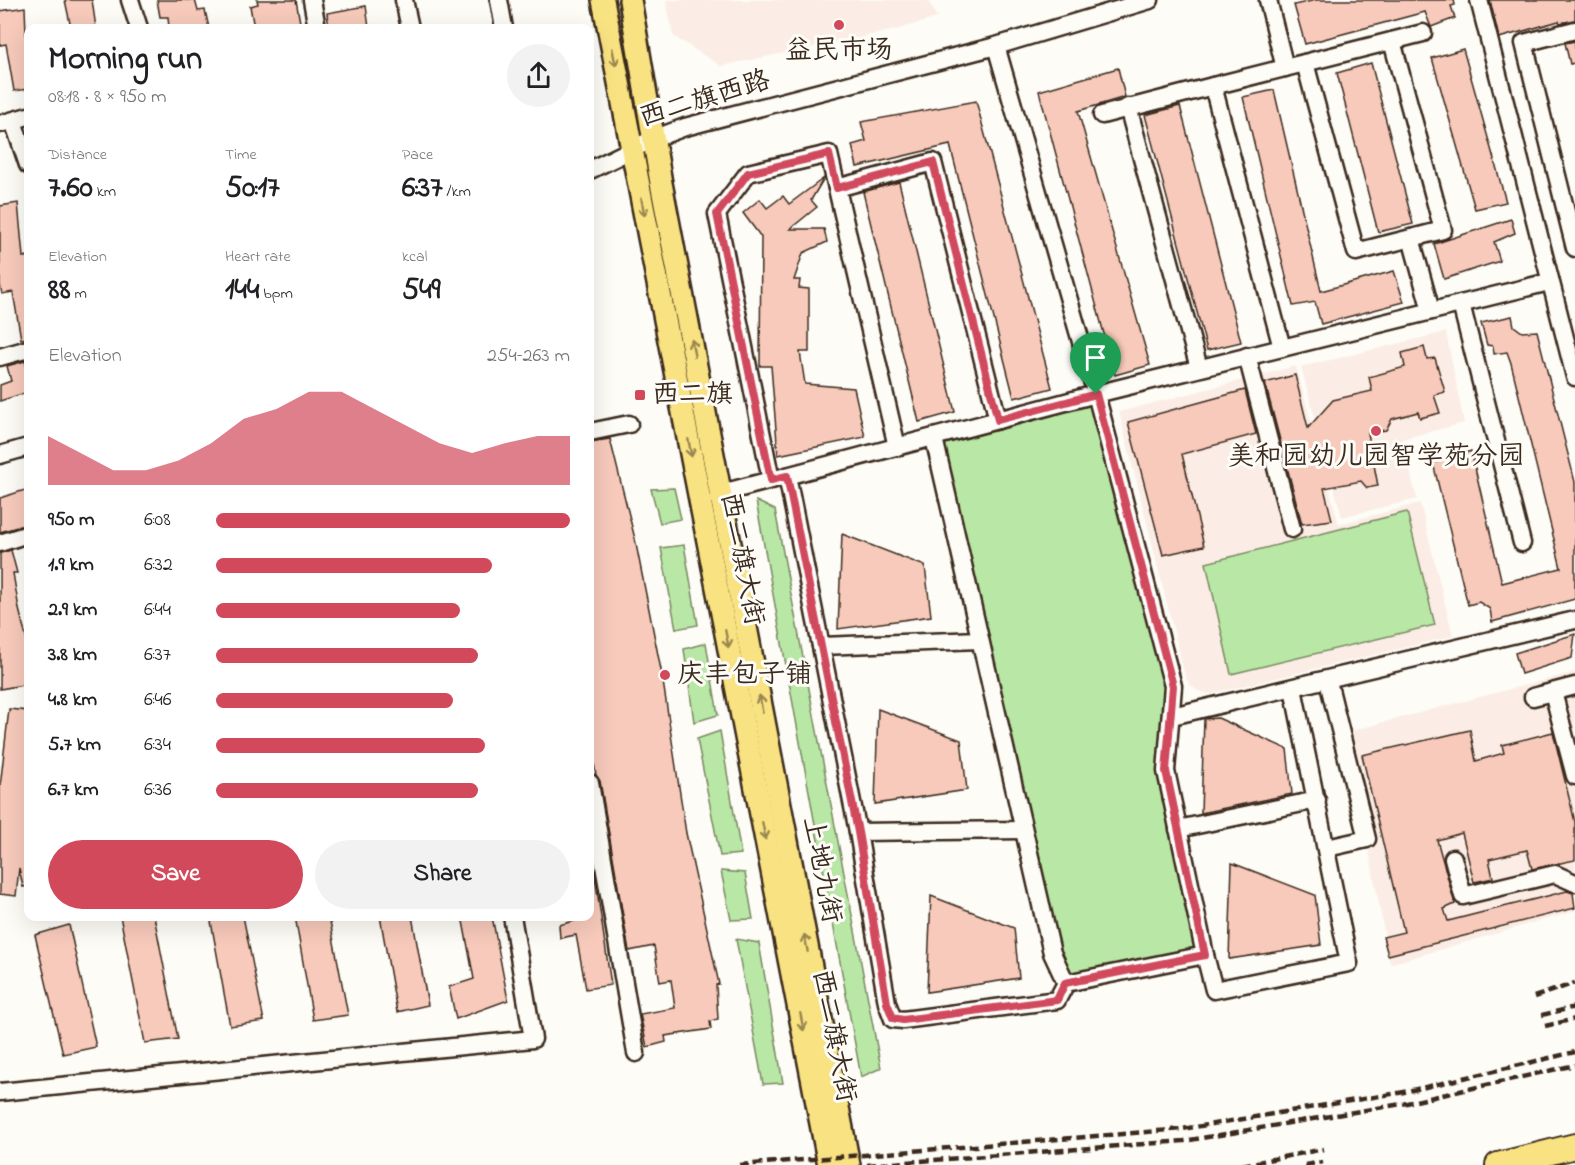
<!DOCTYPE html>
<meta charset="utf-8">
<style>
body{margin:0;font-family:"Indie Flower","LXGW WenKai TC",sans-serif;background:#f2f2f2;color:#202124;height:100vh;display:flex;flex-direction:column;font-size:22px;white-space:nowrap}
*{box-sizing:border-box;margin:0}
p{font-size:20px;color:#757577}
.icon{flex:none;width:33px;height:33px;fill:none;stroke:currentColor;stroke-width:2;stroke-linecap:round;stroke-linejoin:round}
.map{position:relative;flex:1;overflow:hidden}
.drawer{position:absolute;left:24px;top:24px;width:570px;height:897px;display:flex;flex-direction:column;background:#fff;border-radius:12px;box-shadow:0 6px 24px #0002}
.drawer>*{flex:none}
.pin{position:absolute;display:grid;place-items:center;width:51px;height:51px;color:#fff;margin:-62px -26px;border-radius:50% 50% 50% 0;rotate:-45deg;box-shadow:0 0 6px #0007}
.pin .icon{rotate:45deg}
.round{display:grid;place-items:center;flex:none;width:63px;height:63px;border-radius:32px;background:#f2f2f2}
.head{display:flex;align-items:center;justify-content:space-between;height:102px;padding:0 24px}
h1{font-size:33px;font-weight:700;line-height:45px}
.stats{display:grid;grid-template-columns:repeat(3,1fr);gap:9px;height:102px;padding:6px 24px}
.stats div{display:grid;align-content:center}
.stats b{font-size:30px;font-weight:700}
.stats small{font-size:16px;font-weight:400}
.stats p{font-size:16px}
.chart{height:168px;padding:12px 24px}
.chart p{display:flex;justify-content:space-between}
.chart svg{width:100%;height:108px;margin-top:6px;fill:#d1495b;opacity:.7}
.primary-button{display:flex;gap:12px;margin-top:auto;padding:12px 24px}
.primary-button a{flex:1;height:69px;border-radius:36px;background:#d1495b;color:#fff;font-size:24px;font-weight:700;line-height:69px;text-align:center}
.primary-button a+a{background:#f2f2f2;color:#202124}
ul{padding:0 24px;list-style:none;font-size:20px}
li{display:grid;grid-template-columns:96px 72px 1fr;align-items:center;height:45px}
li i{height:15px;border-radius:8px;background:#d1495b}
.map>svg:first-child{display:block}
.built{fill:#fbede5}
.green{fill:#b8e7a6;stroke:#7a8862;stroke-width:1.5}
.building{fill:#f7cabb;stroke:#3b2a1e;stroke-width:1.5}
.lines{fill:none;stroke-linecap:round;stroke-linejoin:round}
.minor-casing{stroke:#3b2a1e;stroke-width:21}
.major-casing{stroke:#3b2a1e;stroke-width:26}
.highway-casing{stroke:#3b2a1e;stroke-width:28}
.minor{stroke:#fdfcf7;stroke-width:16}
.major{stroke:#f8e281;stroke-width:21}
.highway{stroke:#f8e281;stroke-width:24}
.rail{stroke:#3b2a1e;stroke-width:4.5;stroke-dasharray:9 4.5;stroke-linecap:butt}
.oneway{stroke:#9a8650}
.route-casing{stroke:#fff;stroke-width:12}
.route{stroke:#d1495b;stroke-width:8}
.poi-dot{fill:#d1495b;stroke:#fdfcf7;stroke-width:2}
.labels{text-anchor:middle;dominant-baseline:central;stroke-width:6;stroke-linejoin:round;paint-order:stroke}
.poi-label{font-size:27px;fill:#3b2a1e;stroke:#fdfcf7}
.street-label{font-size:27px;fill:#3b2a1e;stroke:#fdfcf7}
</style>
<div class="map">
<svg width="1575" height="1165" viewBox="0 0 1575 1165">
<rect width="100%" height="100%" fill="#fdfcf7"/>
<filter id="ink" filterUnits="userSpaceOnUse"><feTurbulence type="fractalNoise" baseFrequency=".0167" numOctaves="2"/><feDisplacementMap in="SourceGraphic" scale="12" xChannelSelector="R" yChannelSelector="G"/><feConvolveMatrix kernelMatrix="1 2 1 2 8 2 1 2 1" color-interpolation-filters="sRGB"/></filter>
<g filter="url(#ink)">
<g class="built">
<path d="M666 0H928L937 18 891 31 721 66 673 36Z"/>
<path d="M1446 332 1464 423 1402 439 1417 499 1342 517 1301 367Z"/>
<path d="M1296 366 1339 524 1420 503 1453 636 1210 694 1198 691 1189 684 1184 672 1119 412Z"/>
<path d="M1575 672V911L1390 964 1347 732Z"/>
</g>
<g class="green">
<path d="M1096 394 1173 686 1168 736 1205 955 1066 983 934 438Z"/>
<path d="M674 488 681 519 660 523 651 489Z"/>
<path d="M756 501 775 510 881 1068 861 1077Z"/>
<path d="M1407 512 1435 625 1231 674 1206 563Z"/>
<path d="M684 545 698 625 676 629 661 548Z"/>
<path d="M706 643 718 715 694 722 684 649Z"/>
<path d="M720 731 741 854 720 856 697 739Z"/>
<path d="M721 871 745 873 753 919 731 920Z"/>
<path d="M736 939 759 943 783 1083 763 1084Z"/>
</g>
<g class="building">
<path d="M65 0H92L96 28H71Z"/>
<path d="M157 0H195L198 11 205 10 209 28H169L168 17H160Z"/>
<path d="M257 0H296L301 28H254L250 6 258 4Z"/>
<path d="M1316 0H1454L1455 5 1451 6 1455 18 1431 27 1425 12 1305 44 1294 5Z"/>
<path d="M1490 0H1575V20L1560 23 1559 21 1499 38Z"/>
<path d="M366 6 369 28H329L327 13Z"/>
<path d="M25 7 28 89 14 91 6 44 0 45V11Z"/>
<path d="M1575 41V63L1570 64 1565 43Z"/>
<path d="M1463 49 1506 202 1475 209 1432 58Z"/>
<path d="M1371 63 1413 224 1378 232 1337 73Z"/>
<path d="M1118 68 1125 97 1078 111 1150 365 1115 375 1039 91Z"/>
<path d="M1274 90 1321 291 1394 271 1404 302 1321 324 1315 302 1293 306 1243 97Z"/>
<path d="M976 101 1052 388 1014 398 950 145 857 167 852 145 866 141 861 122Z"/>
<path d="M1180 106 1241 342 1207 350 1145 115Z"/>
<path d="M824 178 811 200 817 207 790 229H824L827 242 803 253 794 280H800L799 288 809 289V352H800L805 384 854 388 865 437 778 455 771 366H760L761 237 743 213 760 199 767 208 783 196 789 204Z"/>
<path d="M899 182 955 412 919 422 863 192Z"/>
<path d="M18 203 23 257 28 256V338L21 339 13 292 2 294 0 285V206Z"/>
<path d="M1511 219 1515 233 1494 242 1500 261 1444 279 1434 244Z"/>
<path d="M1512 316 1514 326 1522 332 1537 331 1575 482V599L1492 622 1490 609 1479 602 1468 605 1433 463 1471 451 1502 583 1561 568 1511 363 1507 352 1494 354 1493 346 1487 345 1481 323Z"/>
<path d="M1424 347 1427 359 1435 358 1445 392 1434 395 1440 413 1420 418 1418 412 1392 419 1386 430 1368 433 1378 486 1367 488 1361 481 1324 488 1332 520 1302 524 1265 383 1295 375 1308 428 1333 400 1372 391 1369 377 1405 367 1402 353Z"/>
<path d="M25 361 28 371V392L0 401V385L11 381 7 366Z"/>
<path d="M1245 390 1256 434 1182 454 1204 546 1163 555 1128 422Z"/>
<path d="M610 439 635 539 662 675 686 833 719 984 716 985 718 1019 710 1021 711 1029 665 1036 666 1042 647 1047 640 1014 675 1008 671 980 660 982 654 946 629 951 600 781 596 775 590 741V442Z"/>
<path d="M28 489V524L0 532V498Z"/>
<path d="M842 534 925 566 931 616 838 629Z"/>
<path d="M11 550 17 573H13L19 609 28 645V684L0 689V553Z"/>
<path d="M1575 634 1572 658 1521 674 1515 653Z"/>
<path d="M9 709 28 711V886L23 887 19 868 16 896 0 894V787Z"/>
<path d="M878 709 961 740 967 790 875 804Z"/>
<path d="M1218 718 1287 749 1292 794 1201 813 1204 719Z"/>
<path d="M1470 730 1476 761 1504 753 1502 745 1553 732 1575 822V860L1532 869 1527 850 1489 859 1493 878 1474 882 1462 833 1437 840 1455 904 1444 909 1448 921 1567 891 1573 893 1575 908 1388 955 1383 937 1404 932 1362 755Z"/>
<path d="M590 843 611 985 586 989 576 935 560 938 559 925 574 921 573 916H590Z"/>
<path d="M1232 863 1315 895 1321 945 1229 959Z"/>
<path d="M931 896 1014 928 1019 978 927 992Z"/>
<path d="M120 916H154L178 1039 145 1043Z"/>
<path d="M210 916H243L264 1021 230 1026Z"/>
<path d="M295 916H329L348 1015 313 1020Z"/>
<path d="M380 916H412L428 1005 397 1012Z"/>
<path d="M462 916H492L508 1000 456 1019 449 987 474 979Z"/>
<path d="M69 925 96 1047 63 1054 35 935Z"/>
</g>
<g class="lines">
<defs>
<g id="minor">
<path d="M130 0 139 28"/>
<path d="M312 0 317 28"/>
<path d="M404 0 410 28"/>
<path d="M499 0 504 28"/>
<path d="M1268 0 1285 68"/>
<path d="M1479 0 1575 377"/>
<path d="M1575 30 1524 43 1575 248"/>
<path d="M1305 63 1356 252 1443 230 1392 41"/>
<path d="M1213 86 1423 33"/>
<path d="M1128 107 1199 368"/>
<path d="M1102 115 1213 86 1282 348"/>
<path d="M13 121 28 165"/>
<path d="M0 124 28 116"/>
<path d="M590 170 653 139 685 127 996 46 1150 0"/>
<path d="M837 188 933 162 998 420"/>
<path d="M1411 238 1431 311"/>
<path d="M1461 304 1522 543"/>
<path d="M1247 356 1292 529"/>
<path d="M0 357 28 349"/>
<path d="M590 432 629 424"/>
<path d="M934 438 1052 953 1066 983 1205 955 1166 771 1173 686 1096 394 996 46"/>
<path d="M0 455 28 447"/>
<path d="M787 476 858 832 887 1003 893 1019 903 1020 1057 1000 1066 983"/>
<path d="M771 480 717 214 748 173 829 154 897 447"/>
<path d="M722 493 1096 394 1549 282"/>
<path d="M0 543 28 534"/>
<path d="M821 646 980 640"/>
<path d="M1553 692 1575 776"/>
<path d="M1533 697 1575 686"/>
<path d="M1172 716 1575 620"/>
<path d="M590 783 636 1053"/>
<path d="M1178 829 1317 800"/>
<path d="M858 832 1023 830"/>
<path d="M1327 848 1367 839 1328 681"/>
<path d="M1453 858 1463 896 1555 874 1575 883"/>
<path d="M1205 955 1214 990 1349 963 1293 688"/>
<path d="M0 1092 533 1039 512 916"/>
</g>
<g id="major">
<path d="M603 0 829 1165"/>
<path d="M630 0 661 183 849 1165"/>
</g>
<path id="highway" d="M1498 1165 1575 1146"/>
</defs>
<use href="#minor" class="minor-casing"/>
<use href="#major" class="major-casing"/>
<use href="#highway" class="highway-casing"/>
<use href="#minor" class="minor"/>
<use href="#major" class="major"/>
<use href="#highway" class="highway"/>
<g class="rail">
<path d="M1534 997 1575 983"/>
<path d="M1542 1015 1575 1007"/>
<path d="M1545 1026 1575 1019"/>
<path d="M740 1165 1183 1129 1404 1092 1575 1052"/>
<path d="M867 1165 1184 1141 1407 1103 1575 1065"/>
<path d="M1242 1165 1324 1149"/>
<path d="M1305 1165 1323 1162"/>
</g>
</g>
<defs><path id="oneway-shaft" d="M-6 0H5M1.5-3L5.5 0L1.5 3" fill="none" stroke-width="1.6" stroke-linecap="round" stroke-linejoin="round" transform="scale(1.5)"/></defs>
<g class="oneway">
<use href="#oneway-shaft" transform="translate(614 57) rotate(79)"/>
<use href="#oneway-shaft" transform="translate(643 207) rotate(79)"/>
<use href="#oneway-shaft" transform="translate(693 348) rotate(-101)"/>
<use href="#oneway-shaft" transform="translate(690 448) rotate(79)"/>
<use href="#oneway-shaft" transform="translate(727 639) rotate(79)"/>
<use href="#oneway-shaft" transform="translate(761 704) rotate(-100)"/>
<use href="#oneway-shaft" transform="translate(764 831) rotate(79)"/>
<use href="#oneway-shaft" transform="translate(806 943) rotate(-101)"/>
<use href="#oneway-shaft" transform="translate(802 1022) rotate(79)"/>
</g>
</g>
<g class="lines" filter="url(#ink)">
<defs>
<path id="route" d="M829 154 837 188 933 162 998 420 1096 394 1173 686 1166 771 1205 955 1065 983 1057 1000 903 1020 893 1018 887 1003 858 832 787 476 771 480 717 214 748 173Z"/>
</defs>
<use href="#route" class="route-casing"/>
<use href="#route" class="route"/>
</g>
<g class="poi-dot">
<circle cx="839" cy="25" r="6"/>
<rect x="634" y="389" width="12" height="12" rx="3"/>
<circle cx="1376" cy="431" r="6"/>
<circle cx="665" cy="675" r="6"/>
</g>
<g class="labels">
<g class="poi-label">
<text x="839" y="51">益民市场</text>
<text x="652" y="395" text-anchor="start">西二旗</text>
<text x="1376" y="457">美和园幼儿园智学苑分园</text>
<text x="677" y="675" text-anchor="start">庆丰包子铺</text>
</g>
<g class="street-label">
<text transform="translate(705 100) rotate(-17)">西二旗西路</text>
<text transform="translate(741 559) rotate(79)">西二旗大街</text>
<text transform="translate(821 870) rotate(79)">上地九街</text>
<text transform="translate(833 1036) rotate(79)">西二旗大街</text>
</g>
</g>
</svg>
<div class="pin" style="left:1096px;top:394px;background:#1e9e55"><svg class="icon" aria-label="arrive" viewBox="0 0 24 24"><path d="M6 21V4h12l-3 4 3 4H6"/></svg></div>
<section class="drawer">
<div class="head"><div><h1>Morning run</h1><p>08:18 · 8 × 950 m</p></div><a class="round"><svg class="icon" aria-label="share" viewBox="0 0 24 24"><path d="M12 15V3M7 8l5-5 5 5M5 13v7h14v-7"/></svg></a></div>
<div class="stats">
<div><p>Distance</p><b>7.60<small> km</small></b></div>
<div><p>Time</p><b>50:17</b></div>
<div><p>Pace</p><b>6:37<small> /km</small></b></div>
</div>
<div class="stats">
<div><p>Elevation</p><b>88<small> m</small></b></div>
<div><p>Heart rate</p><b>144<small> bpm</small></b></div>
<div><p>kcal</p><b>549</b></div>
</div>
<div class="chart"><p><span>Elevation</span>254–263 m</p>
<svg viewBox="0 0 160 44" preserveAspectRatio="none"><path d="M0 44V24L10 31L20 38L30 38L40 34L50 27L60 17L70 13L80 6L90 6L100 13L110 20L120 27L130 31L140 27L150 24L160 24V44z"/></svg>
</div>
<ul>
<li><b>950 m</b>6:08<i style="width:100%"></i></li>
<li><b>1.9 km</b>6:32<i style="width:78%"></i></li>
<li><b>2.9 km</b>6:44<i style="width:69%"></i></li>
<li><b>3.8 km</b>6:37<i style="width:74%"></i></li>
<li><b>4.8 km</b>6:46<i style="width:67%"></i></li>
<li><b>5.7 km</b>6:34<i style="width:76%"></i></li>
<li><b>6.7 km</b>6:36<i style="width:74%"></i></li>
</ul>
<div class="primary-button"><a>Save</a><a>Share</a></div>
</section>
</div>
